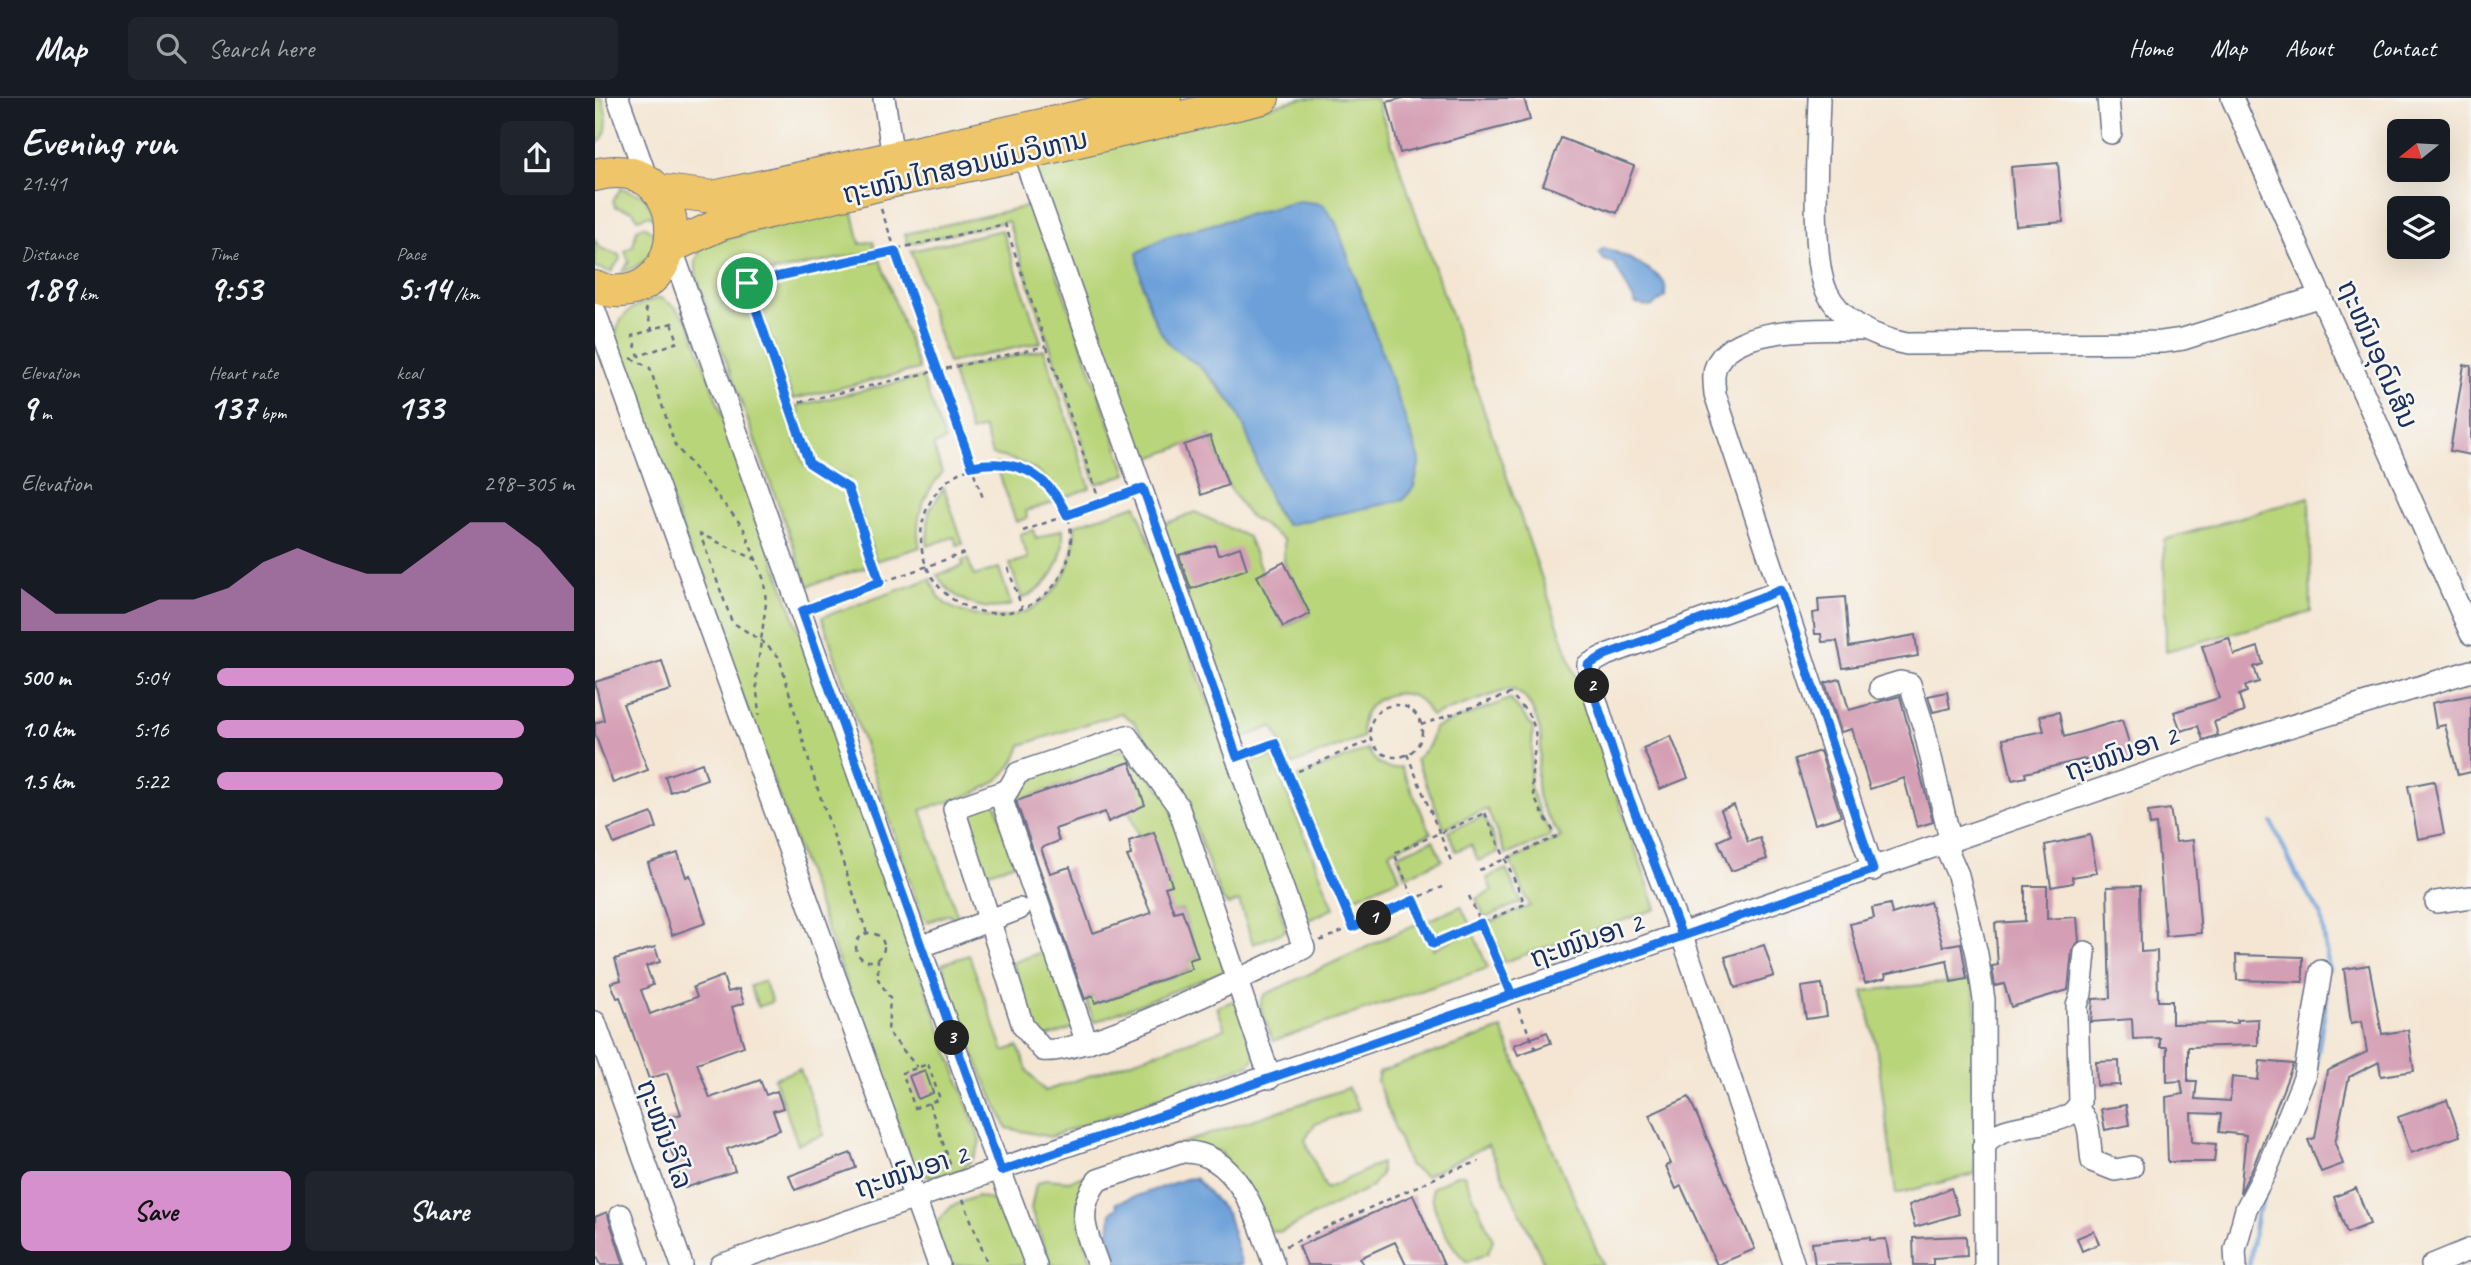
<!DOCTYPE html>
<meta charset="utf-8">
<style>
body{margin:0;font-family:Caveat,"Noto Sans Lao",sans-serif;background:#20242c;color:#f1f3f6;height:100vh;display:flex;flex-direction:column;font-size:26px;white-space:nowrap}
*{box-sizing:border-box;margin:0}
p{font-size:23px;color:#9ea1a6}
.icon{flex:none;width:38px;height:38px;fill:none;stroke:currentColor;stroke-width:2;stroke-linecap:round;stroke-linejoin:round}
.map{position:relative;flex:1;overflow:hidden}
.details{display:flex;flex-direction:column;background:#171b24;width:595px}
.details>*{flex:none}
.needle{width:46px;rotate:252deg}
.tools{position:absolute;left:1792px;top:21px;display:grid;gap:14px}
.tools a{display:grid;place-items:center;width:63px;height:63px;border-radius:10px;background:#171b24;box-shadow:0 7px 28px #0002;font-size:35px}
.pin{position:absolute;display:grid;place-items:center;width:60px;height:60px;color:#fff;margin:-30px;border:4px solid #fff;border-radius:50%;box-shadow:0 2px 7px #0007}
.km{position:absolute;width:35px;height:35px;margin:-18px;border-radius:50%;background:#222;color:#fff;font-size:19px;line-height:35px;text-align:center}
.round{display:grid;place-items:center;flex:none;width:74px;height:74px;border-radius:10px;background:#20242c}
.headline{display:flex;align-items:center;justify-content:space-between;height:119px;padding:0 21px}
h1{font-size:38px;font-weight:700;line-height:52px}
.metrics{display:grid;grid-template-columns:repeat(3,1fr);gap:10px;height:119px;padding:7px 21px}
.metrics div{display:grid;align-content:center}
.metrics b{font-size:35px;font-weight:700}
.metrics small{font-size:19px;font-weight:400}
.metrics p{font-size:19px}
.chart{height:196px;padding:14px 21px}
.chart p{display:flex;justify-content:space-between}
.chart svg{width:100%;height:126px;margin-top:7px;fill:#d690ce;opacity:.7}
.button{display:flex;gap:14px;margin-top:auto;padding:14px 21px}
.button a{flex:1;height:80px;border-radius:10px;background:#d690ce;color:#111;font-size:28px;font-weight:700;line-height:80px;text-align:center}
.button a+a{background:#20242c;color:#f1f3f6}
ul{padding:0 21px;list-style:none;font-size:23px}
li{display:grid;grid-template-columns:112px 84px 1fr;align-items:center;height:52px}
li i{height:18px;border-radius:9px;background:#d690ce}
header{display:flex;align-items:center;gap:42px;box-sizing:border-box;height:98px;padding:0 35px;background:#171b24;border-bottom:2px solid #363941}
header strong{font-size:33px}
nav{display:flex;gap:38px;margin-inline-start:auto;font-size:24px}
.search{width:490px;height:63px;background:#20242c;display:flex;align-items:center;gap:18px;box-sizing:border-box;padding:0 24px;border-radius:10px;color:#9ea1a6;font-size:26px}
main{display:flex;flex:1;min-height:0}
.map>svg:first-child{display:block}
.green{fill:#b9d57a;stroke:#6a826c;stroke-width:2;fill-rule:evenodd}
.water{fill:#6da0d9;stroke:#44689c;stroke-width:2}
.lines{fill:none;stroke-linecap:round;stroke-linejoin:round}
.stream{stroke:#6da0d9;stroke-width:4.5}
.building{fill:#d49fb4}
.minor-casing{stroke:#676f87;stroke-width:24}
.highway-casing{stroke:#676f87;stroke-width:34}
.path{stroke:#676f87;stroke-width:2.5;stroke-dasharray:5 5;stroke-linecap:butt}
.minor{stroke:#fff;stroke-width:21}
.highway{stroke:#eec569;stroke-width:32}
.route-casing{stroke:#fff;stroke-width:14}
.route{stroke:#1a73e8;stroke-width:9}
.labels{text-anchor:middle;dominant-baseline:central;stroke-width:5;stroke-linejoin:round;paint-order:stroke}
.street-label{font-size:28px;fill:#1b2f5e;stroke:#f6f6f2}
</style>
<header>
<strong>Map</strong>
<div class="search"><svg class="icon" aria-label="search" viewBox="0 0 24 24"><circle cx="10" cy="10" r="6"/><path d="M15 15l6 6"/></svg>Search here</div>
<nav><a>Home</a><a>Map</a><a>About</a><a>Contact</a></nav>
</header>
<main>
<section class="details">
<div class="headline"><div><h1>Evening run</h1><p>21:41</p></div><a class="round"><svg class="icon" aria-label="share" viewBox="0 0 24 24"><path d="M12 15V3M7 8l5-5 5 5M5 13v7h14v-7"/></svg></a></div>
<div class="metrics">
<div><p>Distance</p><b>1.89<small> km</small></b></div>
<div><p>Time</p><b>9:53</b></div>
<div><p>Pace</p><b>5:14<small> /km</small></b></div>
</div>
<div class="metrics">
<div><p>Elevation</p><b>9<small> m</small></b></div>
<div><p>Heart rate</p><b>137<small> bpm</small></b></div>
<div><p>kcal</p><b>133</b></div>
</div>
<div class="chart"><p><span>Elevation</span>298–305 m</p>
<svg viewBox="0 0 160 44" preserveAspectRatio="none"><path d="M0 44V29L10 38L20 38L30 38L40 33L50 33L60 29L70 20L80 15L90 20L100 24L110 24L120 15L130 6L140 6L150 15L160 29V44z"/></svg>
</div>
<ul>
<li><b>500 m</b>5:04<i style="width:100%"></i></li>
<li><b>1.0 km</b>5:16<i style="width:86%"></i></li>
<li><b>1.5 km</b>5:22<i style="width:80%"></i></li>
</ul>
<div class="button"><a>Save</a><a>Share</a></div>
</section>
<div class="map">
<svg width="1876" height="1167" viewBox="0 0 1876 1167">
<rect width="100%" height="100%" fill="#f6f6f2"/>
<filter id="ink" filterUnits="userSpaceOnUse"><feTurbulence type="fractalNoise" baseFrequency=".0143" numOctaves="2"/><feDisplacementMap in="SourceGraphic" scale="14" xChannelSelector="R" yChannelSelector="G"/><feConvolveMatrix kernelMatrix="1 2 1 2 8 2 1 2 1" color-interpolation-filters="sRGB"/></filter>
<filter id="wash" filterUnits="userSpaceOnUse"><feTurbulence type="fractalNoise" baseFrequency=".00686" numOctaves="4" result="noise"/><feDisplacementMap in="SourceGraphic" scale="28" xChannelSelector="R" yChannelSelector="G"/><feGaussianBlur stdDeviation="1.57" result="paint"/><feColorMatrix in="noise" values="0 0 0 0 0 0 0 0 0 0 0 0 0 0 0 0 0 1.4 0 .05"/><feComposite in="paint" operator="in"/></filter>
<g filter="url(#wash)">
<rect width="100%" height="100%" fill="#f4e6d3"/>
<g class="green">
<path d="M0 0H7C12 16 17 37 0 47Z"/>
<path d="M709 0H781L1061 811 909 864 893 825 935 808 915 763 966 739C958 726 946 712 943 696 937 661 957 651 937 611 932 600 925 593 914 591L836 618C833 614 830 607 827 604 807 584 759 601 768 639L696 667 678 628 643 642 566 427 600 414 653 439 667 475 663 478 689 529 715 516 689 464V442L652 416 633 387 615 338 544 364 437 64ZM547 188 808 402 691 427 679 412 656 342 638 306 604 268 575 247Z"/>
<path d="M26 90 49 98 64 124 54 117 43 121 38 113 21 109 18 103Z"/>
<path d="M256 106 265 146 278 143 280 153 153 179 146 184 210 368 248 392 274 468 213 488 101 180V162L108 147Z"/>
<path d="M438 107 532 376 501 386 413 123 313 146 310 136Z"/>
<path d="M49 128 61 137C60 158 46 169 27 174L34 164 30 153 38 148 42 131Z"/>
<path d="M407 132 446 244 353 265 316 153Z"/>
<path d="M0 142 5 150 24 157 25 161 16 174 0 169Z"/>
<path d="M285 162 324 271 198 301 158 189Z"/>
<path d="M66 200 80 209 94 224 385 1042C381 1072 347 1087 320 1074L20 247C20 217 39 205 66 200Z"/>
<path d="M449 251 495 390 467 400C454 375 424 361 397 357L389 330 376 334 356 272Z"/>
<path d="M327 279 350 343 338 347 347 375C329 396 318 422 325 449L281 463 254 381 219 363 201 308Z"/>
<path d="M401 366C424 370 448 381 459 404L431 413 432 420 421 424Z"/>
<path d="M349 390 368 446 362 447 359 439 332 448 334 413Z"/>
<path d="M1714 399 1716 514 1571 553 1569 442Z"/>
<path d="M541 407 677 779 691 833 658 846 644 803 633 807 626 800 590 699 538 623 526 615 426 647C413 693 366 699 326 712L365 825 354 816 332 824 326 817 227 519 335 481C338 487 341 495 345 500 352 510 368 514 379 517 440 531 481 484 480 427Z"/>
<path d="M468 431C470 463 456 488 427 501L415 466 433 460 425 436 438 432 441 441Z"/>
<path d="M373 461 379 478 404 470 416 507C388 516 357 502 342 477L368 468 367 463Z"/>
<path d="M915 601 938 629 935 688 945 717 956 735 952 740 911 757 892 711 849 730 821 661 834 648 839 630Z"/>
<path d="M773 651C779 665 791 674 806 669L836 735 794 754 805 780 752 803 700 680Z"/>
<path d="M533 652 578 706 630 873 499 924 491 901 498 898 501 905 596 872 594 862 603 859 587 812 579 814 562 792 576 787 558 734 544 739 534 712 535 664 413 706 429 683 506 654Z"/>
<path d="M677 658 739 810 705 826 649 668Z"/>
<path d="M400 703 420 765 385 777 365 715Z"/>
<path d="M889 718 904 754 883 763 876 747 861 753 853 733Z"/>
<path d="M838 742 847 762 811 778 802 757Z"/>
<path d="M911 771 926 804 890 820 881 801 897 793 892 780Z"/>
<path d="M866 808 875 827 841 843 832 823Z"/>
<path d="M825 824 838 851 877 832 893 870 678 943 665 908 669 897Z"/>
<path d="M452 852 479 930 444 942 417 865Z"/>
<path d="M374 857 409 953 423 948 433 974 450 993 630 931 622 909 646 900 660 959 654 967 455 1039 412 1030 374 947 347 866Z"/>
<path d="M1376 882 1381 903 1380 1076 1301 1096 1281 946 1268 893Z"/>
<path d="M169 883 177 904 163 909 155 888Z"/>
<path d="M907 931 916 954 1008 1167H950L893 1047 830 1078 814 1067 782 983 784 974Z"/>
<path d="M205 971 229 1037 203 1046 179 980Z"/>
<path d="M753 990 764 1011 720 1026 710 1042 731 1091 786 1065V1076L776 1089 686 1134 675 1133 626 1054 603 1048 491 1082C473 1107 490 1140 497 1167H456L436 1111 441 1086 451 1081 474 1083Z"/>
<path d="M861 1077H869L898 1142 893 1155 872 1164C855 1149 836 1114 837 1090Z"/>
<path d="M382 1098C417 1103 422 1138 433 1167H351L340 1126 357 1108Z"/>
</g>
<g class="water">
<path d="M704 103 728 106 741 125 825 362 819 389 808 402 692 427C664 395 661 347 640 310 631 295 614 275 600 265 592 259 580 254 574 246 554 221 546 186 542 155L570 139Z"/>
<path d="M1008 150C1022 153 1065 174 1070 187 1071 191 1070 195 1070 199L1056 209 1041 206 1019 165 1009 162 1004 155Z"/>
<path d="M600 1080 632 1115 647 1167H523L514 1137 516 1114 523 1110 521 1105 590 1081Z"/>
</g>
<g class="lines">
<g class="stream">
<path d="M1677 725 1701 776 1726 817 1734 872"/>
<path d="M1718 983 1732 898"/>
<path d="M1654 1167 1662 1116 1671 1094"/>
</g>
</g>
<g id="blocks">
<g class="building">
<path d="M808 0H929L935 22 805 55 792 4Z"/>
<path d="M966 40 1039 68 1022 115 948 87Z"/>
<path d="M1463 65 1468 124 1421 128 1416 69Z"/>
<path d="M1869 267 1876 268V357L1855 353Z"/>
<path d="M615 338 633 387 606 397 589 347Z"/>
<path d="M620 447 623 457 645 449 652 471 596 491 584 457Z"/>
<path d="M689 464 715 516 688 529 662 478Z"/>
<path d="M1250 499 1254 549 1320 537 1323 558 1248 570 1242 543 1227 544 1226 536H1220L1218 515 1224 514 1223 501Z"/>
<path d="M1634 540 1639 557 1663 549 1668 566 1659 569 1664 584 1650 588 1652 594 1644 597 1649 614 1619 624 1623 637 1608 642 1603 628 1586 633 1579 614 1624 600 1607 548Z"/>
<path d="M67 563 76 592 28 606 53 672 18 685 0 636V625L9 622 0 584Z"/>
<path d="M1245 581 1254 612 1305 598 1338 724 1322 729 1309 680 1275 691 1257 631 1246 634 1230 585Z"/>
<path d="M1352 594 1355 610 1338 614 1333 598Z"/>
<path d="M1876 597V674L1863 677 1850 627 1841 629 1837 605Z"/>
<path d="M1464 614 1469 639 1527 622 1539 661 1494 674 1490 661 1430 675 1431 679 1417 682 1408 641 1449 633 1445 618Z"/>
<path d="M1076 638 1093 680 1065 691 1048 650Z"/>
<path d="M1225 653 1246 718 1220 726 1200 661Z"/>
<path d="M535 664 550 707 513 724 510 714 460 731 464 743 446 750 455 775 475 769 498 835 556 815 532 758 536 757 534 743 559 734 577 787 570 789 579 814 587 812 603 859 594 862 597 871 500 905 498 898 490 901 421 703Z"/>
<path d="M107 665 112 681 75 694 70 678Z"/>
<path d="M1839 683 1849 736 1823 741 1813 688Z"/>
<path d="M1139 707 1153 744 1165 740 1172 761 1136 773 1123 743 1136 737 1126 712Z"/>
<path d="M1575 711 1581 744 1598 742 1606 835 1571 838 1561 726 1555 727 1553 714Z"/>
<path d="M57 715 62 730 19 746 13 731Z"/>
<path d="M1495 737 1502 775 1477 779 1478 785 1456 789 1450 747Z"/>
<path d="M83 755 91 779 95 777 111 825 77 837 53 765Z"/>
<path d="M1430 788H1452V821L1482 819 1484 843 1477 853 1473 892 1416 909 1409 886 1400 888 1397 868 1403 867 1400 825 1430 823Z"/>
<path d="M1545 788 1546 854 1562 853 1563 903H1577V926L1643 925 1642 922 1663 921V947L1593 949V983H1602L1600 1001 1635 1003 1637 979 1663 982 1665 963 1698 966 1658 1069 1645 1095 1651 1037 1624 1034 1626 1016 1596 1015 1597 1044 1621 1046 1619 1064H1573L1571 999 1588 996 1586 983 1572 984V949H1565V940L1538 941 1537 921 1496 924 1498 901 1515 900 1512 789Z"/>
<path d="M1335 804 1348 848 1366 845 1372 881 1356 884 1352 862 1290 876 1291 880 1270 885 1255 826 1279 820 1277 810 1295 806 1297 816Z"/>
<path d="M1169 847 1179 878 1140 890 1130 859Z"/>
<path d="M60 849 65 864 51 868 58 887 46 892 55 916 102 899 98 889 128 878 133 894 144 891 149 905 137 909 149 948 102 965 115 1000 165 982 171 997 182 993 188 1010 178 1013 185 1032 132 1051 140 1073 90 1090 65 1023 86 1016 72 975 54 981 25 899 22 900 16 885 26 882 20 861Z"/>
<path d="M1641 857 1708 859V884L1642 882Z"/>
<path d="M1774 867 1787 936 1813 932 1819 973 1786 978 1784 964 1754 979 1740 1045 1748 1066 1726 1074 1713 1042 1720 1040 1732 973 1772 954 1767 923 1756 925 1749 871Z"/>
<path d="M1227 886 1232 918 1211 921 1206 889Z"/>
<path d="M952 934 956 945 923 957 919 947Z"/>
<path d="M1524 963 1525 987 1502 988 1501 964Z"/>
<path d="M330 972 338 995 323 1001 314 978Z"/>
<path d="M1094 999 1160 1151 1122 1167 1086 1088 1081 1091 1071 1068 1076 1066 1054 1017Z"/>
<path d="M1852 1002 1865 1038 1816 1055 1803 1019Z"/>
<path d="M1531 1007 1534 1027 1510 1032 1506 1011Z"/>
<path d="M256 1055 261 1070 200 1092 194 1078Z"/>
<path d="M1356 1090 1364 1116 1320 1129 1314 1107Z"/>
<path d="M1761 1090 1775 1126 1752 1135 1739 1099Z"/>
<path d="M818 1097 849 1167H811L800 1144 765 1160 769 1167H712L704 1148Z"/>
<path d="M12 1114 14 1121 29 1167H6L0 1153V1119Z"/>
<path d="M1499 1133 1504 1146 1487 1153 1482 1140Z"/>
<path d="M1371 1138 1372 1158 1338 1160V1167H1319L1318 1140Z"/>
<path d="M1275 1139V1142L1291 1141 1295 1166 1220 1167 1217 1145Z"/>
</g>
</g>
</g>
<g filter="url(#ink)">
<use href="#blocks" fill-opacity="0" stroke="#676f87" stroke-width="2"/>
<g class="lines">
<defs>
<g id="minor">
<path d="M23 0 53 84"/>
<path d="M289 0 298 60"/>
<path d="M1224 0C1223 45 1215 154 1231 192 1246 224 1280 240 1312 246L1567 244 1588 241 1726 198"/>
<path d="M1513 0 1516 35"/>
<path d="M1637 0 1876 536"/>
<path d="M76 149 390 1033 441 1167"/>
<path d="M0 213 344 1167"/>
<path d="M1268 232C1232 231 1144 227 1123 264 1117 274 1119 284 1120 296L1278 772"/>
<path d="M1186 493 1011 557 993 567 999 596 1025 678 1087 838 1199 1167"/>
<path d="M1285 590 1305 584 1315 586 1329 630 1356 745"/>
<path d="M413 692 359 711 428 928 448 952C491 958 663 872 709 850L428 56"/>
<path d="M1350 747 1363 777 1382 856 1389 902 1390 1167"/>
<path d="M1841 804 1876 799"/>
<path d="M325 849 424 811"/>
<path d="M0 924 87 1167"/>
<path d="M492 945 407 702 423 675 532 638 583 708 675 980"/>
<path d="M1482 1012C1497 1021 1494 1047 1497 1063L1520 1072 1537 1069"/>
<path d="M1388 1049C1407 1017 1473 1036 1485 1004L1482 907 1486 896 1490 854"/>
<path d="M26 1117 43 1167"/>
<path d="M126 1167 1628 649 1876 573"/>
<path d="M503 1167C491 1134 480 1113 503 1082L587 1054C643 1051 664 1124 679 1167"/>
<path d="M1641 1167 1640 1152 1651 1111 1670 1075 1709 980 1726 873"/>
<path d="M1837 1167 1876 1151"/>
</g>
<g id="highway">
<path d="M0 77C107 50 96 222 0 189"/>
<path d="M62 92 118 99 570 0"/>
<path d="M76 149 126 126 303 82 428 56 668 0"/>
</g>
</defs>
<use href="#minor" class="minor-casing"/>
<use href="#highway" class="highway-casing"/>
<g class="path">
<path d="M286 111 389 403"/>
<path d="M50 210 57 231"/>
<path d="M77 225 83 244 44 258 37 238Z"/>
<path d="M36 260 55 270 80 347 148 429 169 482 171 505 161 581 164 617"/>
<path d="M195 306 451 248"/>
<circle cx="401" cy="440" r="75"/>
<path d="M428 433 530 396"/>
<path d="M162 462 105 436 137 524 168 544 184 559 218 677 272 835"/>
<path d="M413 470 427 510"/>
<path d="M285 484 253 390 214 365 152 185 410 126 505 405"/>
<path d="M223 507 372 454"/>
<circle cx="801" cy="633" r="26"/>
<path d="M826 627 915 596C961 638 929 650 939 696 943 713 955 724 961 739L882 773"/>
<path d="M658 653 680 645 758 829"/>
<path d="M812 656 856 763"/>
<path d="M694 677 776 642"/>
<path d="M890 715 930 806 838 846 799 755Z"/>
<path d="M874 798 909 878"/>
<circle cx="275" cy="849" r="14"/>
<path d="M725 843 847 789"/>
<path d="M283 860V881L295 900 293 934 322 969"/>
<path d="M923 910 942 954"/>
<path d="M333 966 345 1001 320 1010 307 975Z"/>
<path d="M334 1005 356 1068"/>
<path d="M368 1101 393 1167"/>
<path d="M691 1148 860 1071 884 1064"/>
</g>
<use href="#minor" class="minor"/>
<use href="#highway" class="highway"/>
</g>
</g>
<g class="lines" filter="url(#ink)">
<defs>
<path id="route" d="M152 185 300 153 377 368C421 359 453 376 472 417L548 390 642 659 680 645 758 829 819 802 838 846 886 825 917 897 1278 772 1186 492 1010 557 993 567 999 596 1026 678 1087 838 406 1073 207 513 285 484 253 390 214 365 152 185"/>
</defs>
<use href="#route" class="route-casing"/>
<use href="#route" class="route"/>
</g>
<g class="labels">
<g class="street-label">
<text transform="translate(370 68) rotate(-13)">ຖະໜົນໄກສອນພົມວິຫານ</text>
<text transform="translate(1783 256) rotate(66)">ຖະໜົນອຸດົມສິນ</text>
<text transform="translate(1526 655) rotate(-19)">ຖະໜົນອາ 2</text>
<text transform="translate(991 842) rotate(-19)">ຖະໜົນອາ 2</text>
<text transform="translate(70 1036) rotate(70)">ຖະໜົນວິໄລ</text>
<text transform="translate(316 1073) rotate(-18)">ຖະໜົນອາ 2</text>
</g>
</g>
</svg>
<div class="tools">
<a><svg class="needle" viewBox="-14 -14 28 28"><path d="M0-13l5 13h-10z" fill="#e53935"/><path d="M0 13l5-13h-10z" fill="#9ea1a6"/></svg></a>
<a><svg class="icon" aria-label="layers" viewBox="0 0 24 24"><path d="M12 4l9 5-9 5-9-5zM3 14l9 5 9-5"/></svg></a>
</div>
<div class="pin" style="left:152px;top:185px;background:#1e9e55"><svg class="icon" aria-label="arrive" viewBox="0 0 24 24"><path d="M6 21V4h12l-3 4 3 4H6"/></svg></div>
<b class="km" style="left:779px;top:820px">1</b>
<b class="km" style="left:997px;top:588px">2</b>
<b class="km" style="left:357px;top:940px">3</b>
</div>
</main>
